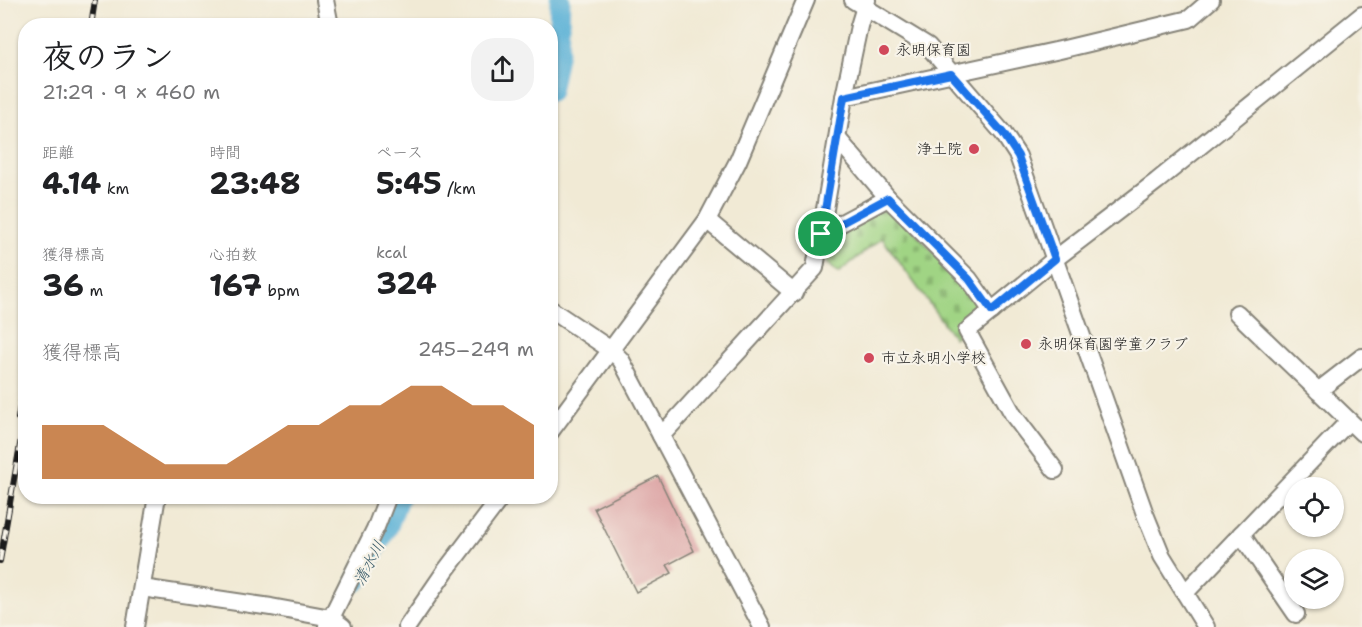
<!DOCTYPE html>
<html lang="ja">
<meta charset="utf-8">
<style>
body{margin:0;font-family:"Shantell Sans","Klee One",sans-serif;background:#f2f2f2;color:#202124;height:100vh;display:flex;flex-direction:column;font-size:22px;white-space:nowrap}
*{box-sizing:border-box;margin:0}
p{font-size:20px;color:#757577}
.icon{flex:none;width:33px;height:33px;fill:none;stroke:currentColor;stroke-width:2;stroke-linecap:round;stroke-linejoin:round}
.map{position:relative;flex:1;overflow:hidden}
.sheet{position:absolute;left:18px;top:18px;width:540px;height:486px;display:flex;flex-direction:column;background:#fff;border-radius:24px;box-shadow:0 2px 4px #0004}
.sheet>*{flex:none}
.tools{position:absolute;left:1284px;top:477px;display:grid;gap:12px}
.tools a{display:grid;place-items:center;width:60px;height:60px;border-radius:50%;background:#fff;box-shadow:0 2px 4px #0004;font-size:30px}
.pin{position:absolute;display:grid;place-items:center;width:51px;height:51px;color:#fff;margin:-26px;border:3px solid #fff;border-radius:50%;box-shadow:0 2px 6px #0007}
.round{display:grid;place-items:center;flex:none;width:63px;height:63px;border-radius:24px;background:#f2f2f2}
.summary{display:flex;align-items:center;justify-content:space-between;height:102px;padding:0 24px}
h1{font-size:33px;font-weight:700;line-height:45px}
.stats{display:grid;grid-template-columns:repeat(3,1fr);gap:9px;height:102px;padding:6px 24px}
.stats div{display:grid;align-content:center}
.stats b{font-size:30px;font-weight:700}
.stats small{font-size:16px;font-weight:400}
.stats p{font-size:16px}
.chart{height:168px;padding:12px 24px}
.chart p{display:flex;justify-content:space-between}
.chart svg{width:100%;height:108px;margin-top:6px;fill:#b45309;opacity:.7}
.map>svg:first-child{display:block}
.cemetery{fill:url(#cemetery-stones);stroke:#5e7850;stroke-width:1.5}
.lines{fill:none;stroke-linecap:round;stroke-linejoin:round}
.river{stroke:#59b0d6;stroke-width:21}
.building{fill:#dfabaa}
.minor-casing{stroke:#868378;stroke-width:20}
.minor{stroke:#fff;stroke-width:16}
.rail-casing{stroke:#1c1c1c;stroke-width:6}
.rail{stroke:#f7f3e8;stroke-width:4;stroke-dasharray:11;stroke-linecap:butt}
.route-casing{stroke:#fff;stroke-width:12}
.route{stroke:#1a73e8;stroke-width:8}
.poi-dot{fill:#d1495b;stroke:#f7f3e8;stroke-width:2}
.labels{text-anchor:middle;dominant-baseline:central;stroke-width:4.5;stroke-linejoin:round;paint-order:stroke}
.poi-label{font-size:15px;fill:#1c1c1c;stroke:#f7f3e8;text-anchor:start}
.water-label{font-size:16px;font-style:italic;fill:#345766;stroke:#f7f3e8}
</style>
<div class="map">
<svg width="1362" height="627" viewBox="0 0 1362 627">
<defs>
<pattern id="cemetery-stones" width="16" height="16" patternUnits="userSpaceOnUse" patternTransform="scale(1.5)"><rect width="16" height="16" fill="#a0d484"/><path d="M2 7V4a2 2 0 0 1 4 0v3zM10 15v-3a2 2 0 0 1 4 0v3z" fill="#89b571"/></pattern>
</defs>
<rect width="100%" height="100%" fill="#f7f3e8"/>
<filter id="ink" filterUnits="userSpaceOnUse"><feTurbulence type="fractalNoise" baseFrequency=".0167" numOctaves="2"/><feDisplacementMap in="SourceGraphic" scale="12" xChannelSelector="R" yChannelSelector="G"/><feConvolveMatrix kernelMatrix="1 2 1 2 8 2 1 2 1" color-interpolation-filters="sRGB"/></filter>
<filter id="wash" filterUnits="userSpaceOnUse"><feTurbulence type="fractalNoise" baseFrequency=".008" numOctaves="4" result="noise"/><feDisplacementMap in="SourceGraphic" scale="24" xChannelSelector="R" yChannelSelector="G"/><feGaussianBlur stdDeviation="1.35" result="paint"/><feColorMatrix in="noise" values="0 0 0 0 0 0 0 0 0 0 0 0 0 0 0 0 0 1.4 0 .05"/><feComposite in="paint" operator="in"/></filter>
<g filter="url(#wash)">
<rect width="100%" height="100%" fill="#f1ead5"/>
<path class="cemetery" d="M890 205 986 310 954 338 882 238 838 273 823 259 826 238Z"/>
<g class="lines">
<g class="river">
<path d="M550 91 558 51 560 0"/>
<path d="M357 581 388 526 399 496"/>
</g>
</g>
<g id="blocks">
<path class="building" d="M658 476 694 551 667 565 672 573 636 592 594 508Z"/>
</g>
</g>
<g filter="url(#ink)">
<use href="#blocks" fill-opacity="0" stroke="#868378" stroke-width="1.5"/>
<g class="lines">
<defs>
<g id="minor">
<path d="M325 0 330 26"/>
<path d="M853 0 928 46 1003 133 1018 156 1145 514 1162 556 1206 627"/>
<path d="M844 97 1060 50 1189 19 1211 0"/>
<path d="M838 139 888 198 969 279 992 311"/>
<path d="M707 220 794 293"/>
<path d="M821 234 888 198"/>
<path d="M550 309 611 350 621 360 762 627"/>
<path d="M1237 313 1362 433"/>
<path d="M1318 391 1362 357"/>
<path d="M550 432 707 220 738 161 806 0"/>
<path d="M661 436 815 268 844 97 859 26 867 0"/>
<path d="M1055 470 1014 416 967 331 1055 259 1157 181 1362 15"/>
<path d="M1241 534 1296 614"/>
<path d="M142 588 271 607 331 618 343 627"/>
<path d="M1185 593 1349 421"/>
<path d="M327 626 376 527 388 496"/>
<path d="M135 627 157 496"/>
<path d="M407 627 446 570 502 496"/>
</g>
</defs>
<use href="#minor" class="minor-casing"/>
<use href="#minor" class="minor"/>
<defs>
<g id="rail">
<path d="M91 26 95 0"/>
<path d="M18 418 26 373"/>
<path d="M0 561 26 410"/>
</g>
</defs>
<use href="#rail" class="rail-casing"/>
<use href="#rail" class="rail"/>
</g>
</g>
<g class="lines" filter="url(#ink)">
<defs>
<path id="route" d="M951 74 1003 133 1018 156 1055 259 992 311 969 279 888 198 821 234 844 97Z"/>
</defs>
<use href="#route" class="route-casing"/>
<use href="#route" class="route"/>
</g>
<g class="poi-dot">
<circle cx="884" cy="50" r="6"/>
<circle cx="974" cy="149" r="6"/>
<circle cx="1026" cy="344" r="6"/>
<circle cx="869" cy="358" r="6"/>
</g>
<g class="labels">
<g class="poi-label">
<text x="896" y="50">永明保育園</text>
<text x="962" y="149" text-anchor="end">浄土院</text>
<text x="1038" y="344">永明保育園学童クラブ</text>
<text x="881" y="358">市立永明小学校</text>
</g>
<g class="water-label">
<text transform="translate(369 563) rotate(-62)">清水川</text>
</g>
</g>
</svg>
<div class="tools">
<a><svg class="icon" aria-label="locate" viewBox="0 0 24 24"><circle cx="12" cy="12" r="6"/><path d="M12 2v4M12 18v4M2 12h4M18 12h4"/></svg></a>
<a><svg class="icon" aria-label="layers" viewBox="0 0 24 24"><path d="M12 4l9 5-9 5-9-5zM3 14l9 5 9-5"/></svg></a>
</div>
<div class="pin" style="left:821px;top:234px;background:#1e9e55"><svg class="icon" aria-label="arrive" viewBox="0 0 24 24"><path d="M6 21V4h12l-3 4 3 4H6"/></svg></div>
<section class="sheet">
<div class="summary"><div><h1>夜のラン</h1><p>21:29 · 9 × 460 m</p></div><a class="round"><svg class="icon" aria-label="share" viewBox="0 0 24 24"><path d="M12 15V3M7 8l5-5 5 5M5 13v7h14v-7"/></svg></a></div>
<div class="stats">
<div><p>距離</p><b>4.14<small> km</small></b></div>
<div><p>時間</p><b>23:48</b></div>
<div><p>ペース</p><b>5:45<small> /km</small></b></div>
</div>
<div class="stats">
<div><p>獲得標高</p><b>36<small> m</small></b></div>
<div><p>心拍数</p><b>167<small> bpm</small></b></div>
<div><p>kcal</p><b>324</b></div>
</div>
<div class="chart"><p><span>獲得標高</span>245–249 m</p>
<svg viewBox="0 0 160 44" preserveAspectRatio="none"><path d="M0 44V22L10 22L20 22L30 30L40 38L50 38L60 38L70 30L80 22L90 22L100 14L110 14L120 6L130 6L140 14L150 14L160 22V44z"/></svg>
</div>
</section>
</div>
